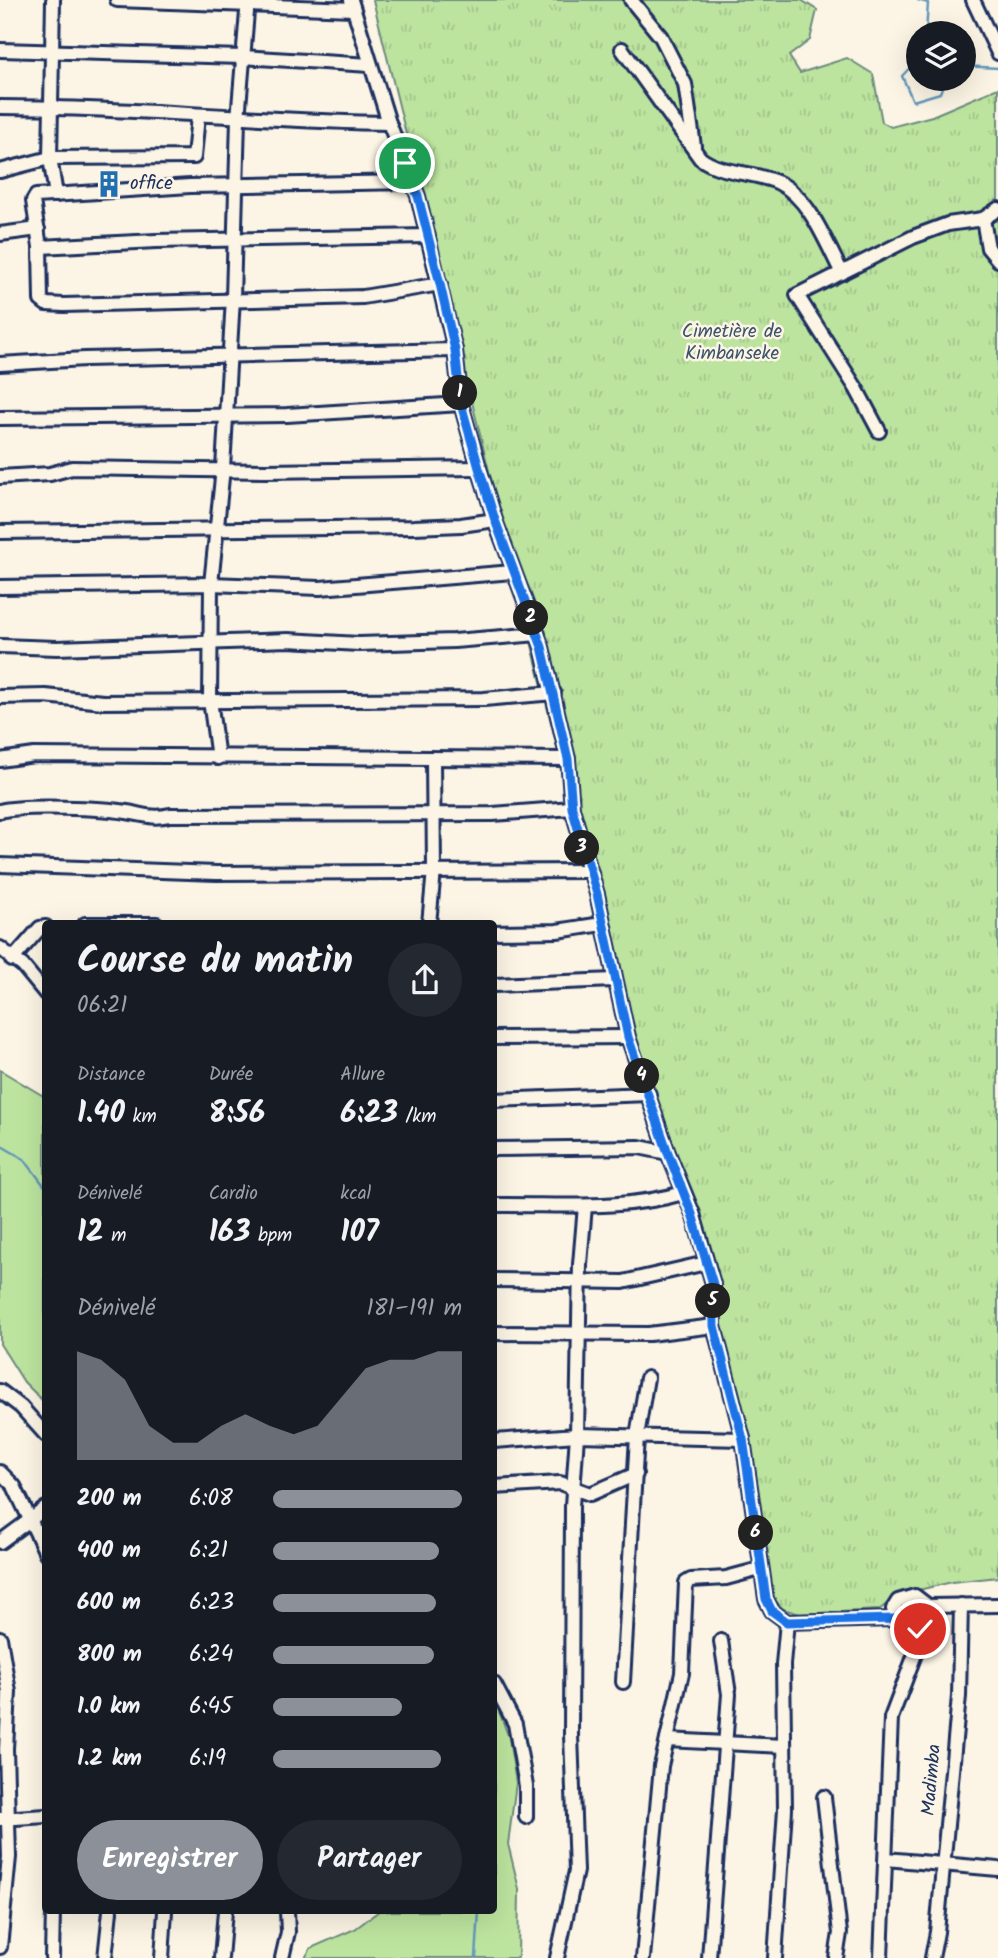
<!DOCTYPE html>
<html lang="fr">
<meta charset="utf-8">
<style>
body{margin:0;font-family:Kalam,sans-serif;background:#242831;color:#f1f3f6;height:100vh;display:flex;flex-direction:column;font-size:26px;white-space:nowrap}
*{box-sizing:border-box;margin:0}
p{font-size:23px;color:#9ea1a6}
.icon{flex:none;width:38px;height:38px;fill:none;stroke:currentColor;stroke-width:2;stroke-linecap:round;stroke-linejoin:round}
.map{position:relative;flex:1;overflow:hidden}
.side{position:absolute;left:42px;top:920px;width:455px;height:994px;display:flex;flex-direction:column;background:#171b24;border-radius:7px;box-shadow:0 7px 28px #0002}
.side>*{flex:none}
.controls{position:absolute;left:906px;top:21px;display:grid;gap:14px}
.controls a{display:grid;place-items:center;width:70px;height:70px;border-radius:50%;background:#171b24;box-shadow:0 7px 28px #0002;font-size:35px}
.pin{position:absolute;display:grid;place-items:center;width:60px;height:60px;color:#fff;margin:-30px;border:4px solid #fff;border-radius:50%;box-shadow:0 2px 7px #0007}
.km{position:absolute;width:35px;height:35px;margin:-18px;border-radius:50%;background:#222;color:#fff;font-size:19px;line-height:35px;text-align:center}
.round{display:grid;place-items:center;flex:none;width:74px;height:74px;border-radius:37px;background:#242831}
.headline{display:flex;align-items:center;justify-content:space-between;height:119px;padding:0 35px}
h1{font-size:38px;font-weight:800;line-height:52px}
.figures{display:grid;grid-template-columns:repeat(3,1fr);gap:10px;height:119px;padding:7px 35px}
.figures div{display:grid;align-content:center}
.figures b{font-size:30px;font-weight:800}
.figures small{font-size:19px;font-weight:400}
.figures p{font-size:19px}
.chart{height:196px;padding:14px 35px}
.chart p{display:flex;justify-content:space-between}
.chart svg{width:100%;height:126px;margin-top:7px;fill:#8c9099;opacity:.7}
.primary-button{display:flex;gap:14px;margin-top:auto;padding:14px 35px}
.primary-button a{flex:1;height:80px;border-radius:42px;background:#8c9099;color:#fff;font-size:28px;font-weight:800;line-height:80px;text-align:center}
.primary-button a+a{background:#242831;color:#f1f3f6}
ul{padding:0 35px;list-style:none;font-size:23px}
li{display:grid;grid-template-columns:112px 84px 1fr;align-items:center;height:52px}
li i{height:18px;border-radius:9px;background:#8c9099}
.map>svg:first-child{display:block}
.grass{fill:url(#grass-tufts);stroke:#6c8a7e;stroke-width:2}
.green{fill:#bde49f;stroke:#6c8a7e;stroke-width:2}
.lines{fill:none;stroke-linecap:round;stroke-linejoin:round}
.stream{stroke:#6497ba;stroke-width:2.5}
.minor-casing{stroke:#1b2f5e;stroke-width:18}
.minor{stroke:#fcf5e5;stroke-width:12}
.route-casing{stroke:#fff;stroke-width:14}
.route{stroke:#1a73e8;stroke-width:9}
.labels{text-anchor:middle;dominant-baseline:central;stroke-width:5;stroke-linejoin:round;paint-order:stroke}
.poi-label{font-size:19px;fill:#1b2f5e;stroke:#fcf5e5;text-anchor:start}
.park-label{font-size:19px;fill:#3b536b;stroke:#fcf5e5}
.street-label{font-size:19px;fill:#1b2f5e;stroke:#fcf5e5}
</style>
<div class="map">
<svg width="998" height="1958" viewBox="0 0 998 1958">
<defs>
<pattern id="grass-tufts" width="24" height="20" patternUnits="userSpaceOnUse" patternTransform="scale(1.75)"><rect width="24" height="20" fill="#bde49f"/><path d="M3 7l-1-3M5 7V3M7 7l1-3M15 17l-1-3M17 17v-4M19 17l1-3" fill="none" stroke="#a2c48b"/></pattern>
</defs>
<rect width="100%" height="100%" fill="#fcf5e5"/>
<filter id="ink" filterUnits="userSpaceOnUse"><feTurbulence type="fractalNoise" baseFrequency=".0143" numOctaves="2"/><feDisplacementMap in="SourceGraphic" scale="14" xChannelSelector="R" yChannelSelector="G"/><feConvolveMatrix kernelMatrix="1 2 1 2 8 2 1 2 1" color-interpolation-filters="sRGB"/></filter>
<g filter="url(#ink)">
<path class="grass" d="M373 0H801L817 10 810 40 789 56 800 73 847 58 873 74 882 122 891 127 932 116 998 88V1577L952 1582 898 1595 879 1610 800 1614 783 1609 763 1587 758 1488 744 1449 714 1326 713 1284 649 1094 572 808Z"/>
<g class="green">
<path d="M0 1070 45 1097V1403L24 1382 0 1344Z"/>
<path d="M494 1698 509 1738 516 1783 508 1844 519 1889 518 1958H305L311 1948 355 1929 379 1911H494Z"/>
</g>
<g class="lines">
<g class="stream">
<path d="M918 0 928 3 926 33"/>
<path d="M919 58 902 76 913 101 940 93 945 79"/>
<path d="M964 66 998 68"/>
<path d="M0 1145 24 1159 46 1188"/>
<path d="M476 1958 479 1911"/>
</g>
<defs>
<g id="minor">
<path d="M53 0 50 158 56 195"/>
<path d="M117 0 353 9"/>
<path d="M351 0 389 123 418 196 455 350 461 404 479 468 495 520 542 647 568 759 572 808 597 894 628 1037 668 1153 693 1214 713 1284 714 1326 743 1439 766 1599 772 1611 787 1622 894 1619"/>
<path d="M631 0 661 37 685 84 694 146"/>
<path d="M973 0 998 53"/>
<path d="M622 49 700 158C722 175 754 171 779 183 810 198 827 245 842 273"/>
<path d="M0 50 242 57 370 65"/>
<path d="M0 107C130 107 259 121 389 123"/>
<path d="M0 171 50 158 194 157 198 116"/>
<path d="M411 182 190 186 36 196 33 201 40 247 41 300 46 304 64 305 363 297 440 284"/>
<path d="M983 219 988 248 998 260"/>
<path d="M0 234 38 229"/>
<path d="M40 247 156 241 428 236"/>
<path d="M0 364 85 359 455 350"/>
<path d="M0 418 287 415 461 404"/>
<path d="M879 431 856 388 797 295 913 237 948 224 983 219 998 209"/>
<path d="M0 477 50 474 72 468 266 471 479 468"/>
<path d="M0 532 414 527 461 525 495 520"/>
<path d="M0 587 211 584 320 588 513 572"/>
<path d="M0 646 57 648 288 640 359 644 454 641 538 634"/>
<path d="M0 697 45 696 103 702 484 699 554 693"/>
<path d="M218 758 210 700 211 584 223 468 233 298 238 119 248 0"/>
<path d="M0 760 34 755 568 759"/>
<path d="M0 811C23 805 103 808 127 812 144 815 153 819 170 815L493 814 572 808"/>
<path d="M0 865 216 873 590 871"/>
<path d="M85 924H157"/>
<path d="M429 924 434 870 433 759"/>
<path d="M494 932 557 931 602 924"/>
<path d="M0 948 23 966 46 994"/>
<path d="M12 960 40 928 46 927"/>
<path d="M494 985 614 980"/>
<path d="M494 1038 628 1037"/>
<path d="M494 1100 649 1094"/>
<path d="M494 1149 639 1147 668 1153"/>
<path d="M494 1205C557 1204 621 1211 683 1193"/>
<path d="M494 1280 623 1282 706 1263"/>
<path d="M494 1333 649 1334 714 1326"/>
<path d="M0 1391 21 1407 46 1435"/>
<path d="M494 1441 577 1435 743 1439"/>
<path d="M0 1472 14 1486 46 1553"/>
<path d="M494 1487 560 1483 590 1494 636 1474"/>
<path d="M0 1542 46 1508"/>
<path d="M928 1606 998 1605"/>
<path d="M0 1638 9 1692 6 1749 9 1857 0 1947"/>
<path d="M623 1682 637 1436 647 1378"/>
<path d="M494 1684 515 1724 526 1786V1817"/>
<path d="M667 1740 784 1746"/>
<path d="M824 1797 840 1933 836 1958"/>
<path d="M0 1819 46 1816"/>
<path d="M886 1859 998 1869"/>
<path d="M52 1958 53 1911"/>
<path d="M105 1958 110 1911"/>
<path d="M162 1958 165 1911"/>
<path d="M221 1958 225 1911"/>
<path d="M282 1958 288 1932 287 1911"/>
<path d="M557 1958 576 1871 571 1735 572 1506 577 1435 580 1264 585 1206"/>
<path d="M643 1958 661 1766 682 1673 686 1583 691 1580 726 1578 760 1569"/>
<path d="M709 1958 729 1694 721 1641"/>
<path d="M775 1958 785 1809 783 1664 787 1622"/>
<path d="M881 1958 891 1718 929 1617 928 1606 915 1596 898 1601 893 1609 898 1626 913 1631 925 1625"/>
<path d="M932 1958 937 1932 959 1696 961 1605"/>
</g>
</defs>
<use href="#minor" class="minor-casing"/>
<use href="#minor" class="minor"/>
</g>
</g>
<g class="lines" filter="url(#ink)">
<defs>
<path id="route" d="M405 163 418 196 440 284 455 350 461 404 479 468 495 520 542 647 568 759 572 808 597 894 628 1037 668 1153 692 1214 713 1284 714 1326 743 1439 766 1599 772 1611 787 1622 894 1619 906 1631 920 1629"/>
</defs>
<use href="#route" class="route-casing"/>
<use href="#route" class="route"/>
</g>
<defs>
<symbol id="building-bare" viewBox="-9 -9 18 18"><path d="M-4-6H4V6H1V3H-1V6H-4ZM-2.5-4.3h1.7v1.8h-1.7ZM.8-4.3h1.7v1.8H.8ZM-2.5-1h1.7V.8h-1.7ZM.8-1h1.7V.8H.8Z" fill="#1f6fb2" stroke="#fcf5e5" stroke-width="2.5" paint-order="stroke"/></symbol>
</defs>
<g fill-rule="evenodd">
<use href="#building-bare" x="90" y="165" width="38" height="38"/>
</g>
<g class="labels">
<g class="poi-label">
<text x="130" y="184">office</text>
</g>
<g class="park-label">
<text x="732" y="332">Cimetière de<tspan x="732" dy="22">Kimbanseke</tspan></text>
</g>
<g class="street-label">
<text transform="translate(932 1780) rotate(-85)">Madimba</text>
</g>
</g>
</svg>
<div class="controls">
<a><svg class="icon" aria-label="layers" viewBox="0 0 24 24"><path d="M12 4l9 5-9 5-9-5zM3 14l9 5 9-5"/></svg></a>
</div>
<div class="pin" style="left:405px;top:163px;background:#1e9e55"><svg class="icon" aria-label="arrive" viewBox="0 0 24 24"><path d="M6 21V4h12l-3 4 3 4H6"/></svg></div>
<div class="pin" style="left:920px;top:1629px;background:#d93025"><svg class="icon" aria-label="check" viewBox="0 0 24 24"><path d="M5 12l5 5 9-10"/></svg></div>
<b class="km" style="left:460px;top:393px">1</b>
<b class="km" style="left:531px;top:618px">2</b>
<b class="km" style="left:582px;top:848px">3</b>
<b class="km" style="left:642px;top:1076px">4</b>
<b class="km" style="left:713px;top:1301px">5</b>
<b class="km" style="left:756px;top:1533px">6</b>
<section class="side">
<div class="headline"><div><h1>Course du matin</h1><p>06:21</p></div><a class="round"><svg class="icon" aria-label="share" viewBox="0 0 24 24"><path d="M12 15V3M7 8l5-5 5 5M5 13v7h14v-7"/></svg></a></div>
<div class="figures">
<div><p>Distance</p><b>1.40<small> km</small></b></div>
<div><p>Durée</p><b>8:56</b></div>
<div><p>Allure</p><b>6:23<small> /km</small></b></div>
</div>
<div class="figures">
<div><p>Dénivelé</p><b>12<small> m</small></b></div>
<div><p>Cardio</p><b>163<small> bpm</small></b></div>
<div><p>kcal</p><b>107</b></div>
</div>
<div class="chart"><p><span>Dénivelé</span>181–191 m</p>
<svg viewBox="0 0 160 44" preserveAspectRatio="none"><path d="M0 44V6L10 9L20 16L30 32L40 38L50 38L60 32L70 28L80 32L90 35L100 32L110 22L120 12L130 9L140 9L150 6L160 6V44z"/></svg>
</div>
<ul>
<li><b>200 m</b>6:08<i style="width:100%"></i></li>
<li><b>400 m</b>6:21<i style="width:88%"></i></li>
<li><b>600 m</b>6:23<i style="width:86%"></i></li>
<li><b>800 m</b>6:24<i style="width:85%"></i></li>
<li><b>1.0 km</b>6:45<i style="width:68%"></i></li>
<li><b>1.2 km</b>6:19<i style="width:89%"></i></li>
</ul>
<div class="primary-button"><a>Enregistrer</a><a>Partager</a></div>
</section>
</div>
